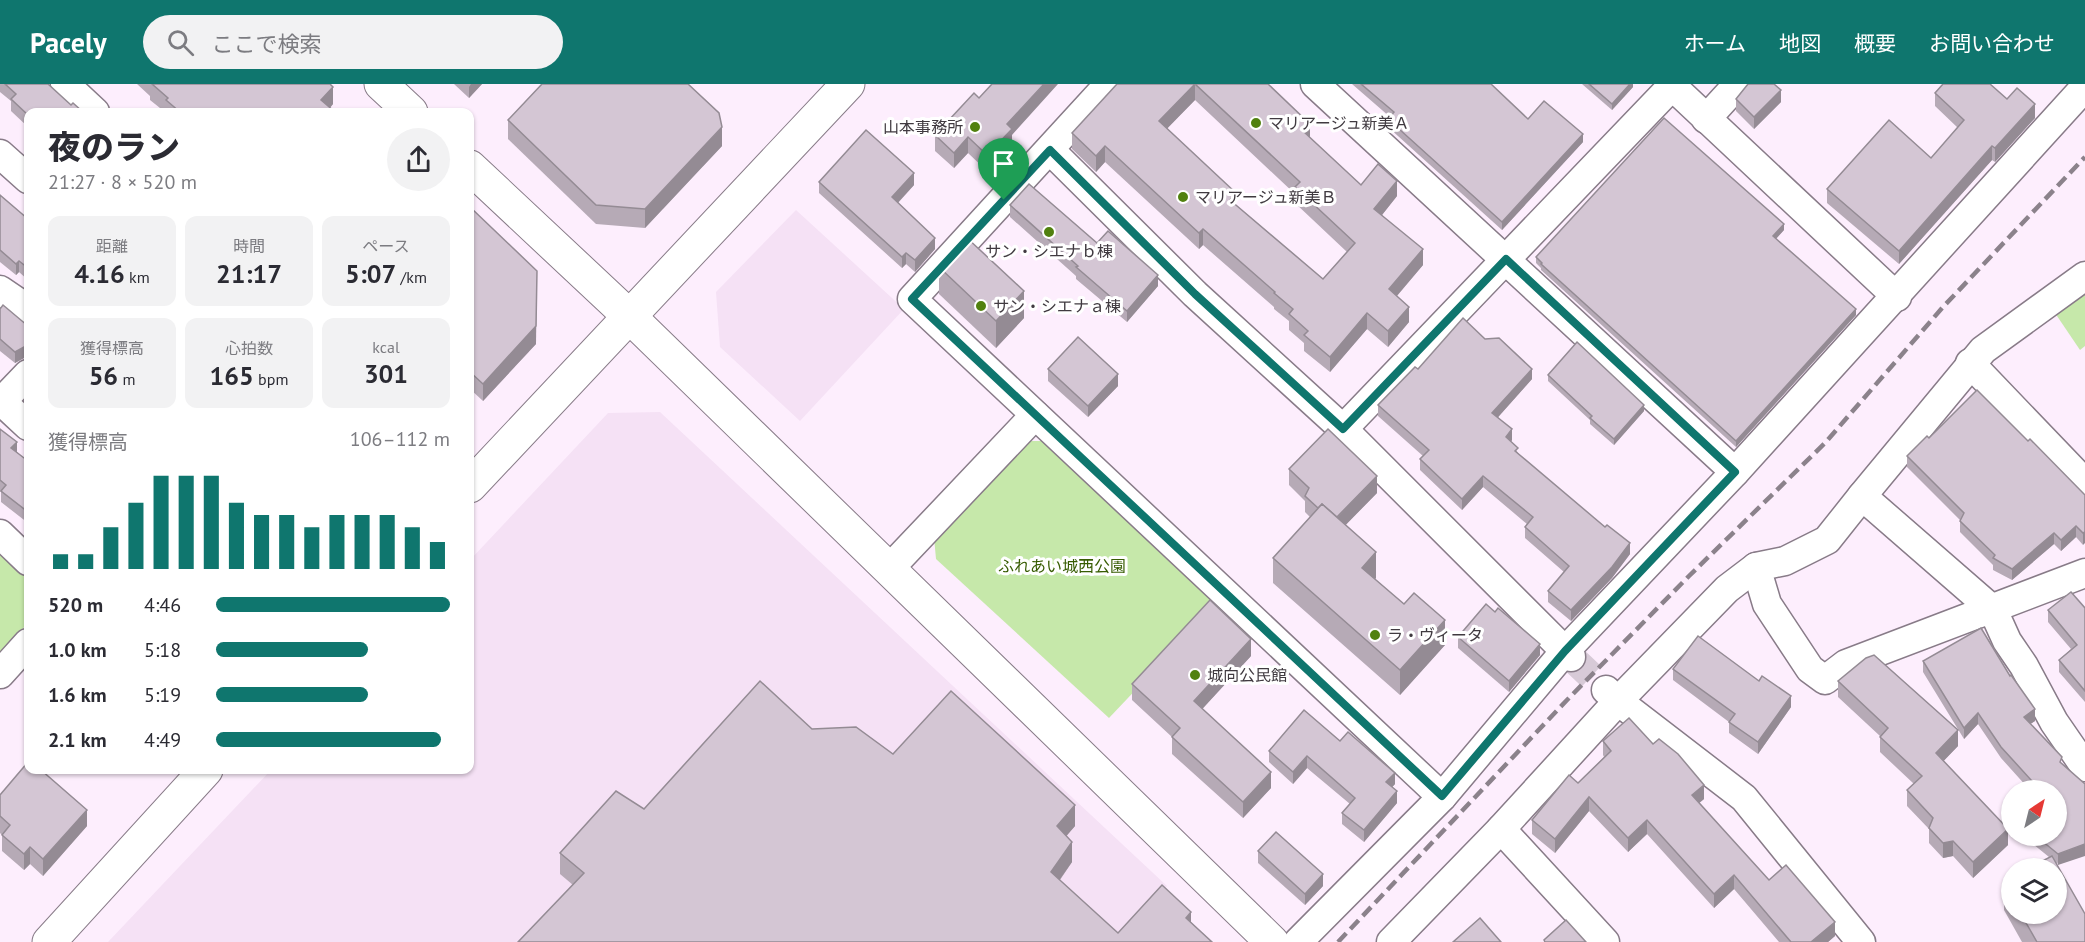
<!DOCTYPE html>
<html lang="ja">
<meta charset="utf-8">
<style>
body{margin:0;font-family:"PT Sans","Noto Sans JP",sans-serif;background:#f2f2f3;color:#2b2b33;height:100vh;display:flex;flex-direction:column;font-size:22px;white-space:nowrap}
*{box-sizing:border-box;margin:0}
p{font-size:20px;color:#7c7c81}
.icon{flex:none;width:33px;height:33px;fill:none;stroke:currentColor;stroke-width:2;stroke-linecap:round;stroke-linejoin:round}
.map{position:relative;flex:1;overflow:hidden}
.side{position:absolute;left:24px;top:24px;width:450px;height:666px;display:flex;flex-direction:column;background:#fff;border-radius:12px;box-shadow:0 2px 4px #0004}
.side>*{flex:none}
.needle{width:39px;rotate:35deg}
.buttons{position:absolute;left:2001px;top:696px;display:grid;gap:12px}
.buttons a{display:grid;place-items:center;width:66px;height:66px;border-radius:50%;background:#fff;box-shadow:0 2px 4px #0004;font-size:30px}
.pin{position:absolute;display:grid;place-items:center;width:51px;height:51px;color:#fff;margin:-62px -26px;border-radius:50% 50% 50% 0;rotate:-45deg;box-shadow:0 0 6px #0007}
.pin .icon{rotate:45deg}
.round{display:grid;place-items:center;flex:none;width:63px;height:63px;border-radius:32px;background:#f2f2f3}
.overview{display:flex;align-items:center;justify-content:space-between;height:102px;padding:0 24px}
h1{font-size:33px;font-weight:800;line-height:45px}
.metrics{display:grid;grid-template-columns:repeat(3,1fr);gap:9px;height:102px;padding:6px 24px}
.metrics div{display:grid;align-content:center;border-radius:12px;background:#f2f2f3;text-align:center}
.metrics b{font-size:26px;font-weight:800}
.metrics small{font-size:16px;font-weight:400}
.metrics p{font-size:16px}
.chart{height:168px;padding:12px 24px}
.chart p{display:flex;justify-content:space-between}
.chart svg{width:100%;height:108px;margin-top:6px;stroke:#0f766e;stroke-width:6}
ul{padding:0 24px;list-style:none;font-size:20px}
li{display:grid;grid-template-columns:96px 72px 1fr;align-items:center;height:45px}
li i{height:15px;border-radius:8px;background:#0f766e}
header{display:flex;align-items:center;gap:36px;box-sizing:border-box;height:84px;padding:0 30px;background:#0f766e;color:#fff}
header strong{font-size:28px}
nav{display:flex;gap:33px;margin-inline-start:auto;font-size:21px}
.search{width:420px;height:54px;background:#f2f2f3;display:flex;align-items:center;gap:15px;box-sizing:border-box;padding:0 21px;border-radius:33px;color:#7c7c81;font-size:22px}
.map>svg:first-child{display:block}
.built{fill:#f5e1f5}
.green{fill:#c6e8aa}
.lines{fill:none;stroke-linecap:round;stroke-linejoin:round}
.minor-tunnel{stroke:#d7cad7;stroke-width:28;stroke-dasharray:28 14;stroke-linecap:butt}
.minor-casing{stroke:#887b88;stroke-width:31}
.tertiary-casing{stroke:#887b88;stroke-width:35}
.minor{stroke:#fff;stroke-width:28}
.tertiary{stroke:#fff;stroke-width:33}
.rail{stroke:#8b828b;stroke-width:4.5;stroke-dasharray:12 6;stroke-linecap:butt}
.wall{fill:#b6aab6;fill-rule:evenodd}
.shaded-wall{fill:#948b94}
.building{fill:#d4c6d4;stroke:#948b94;stroke-width:1.5}
.route-casing{stroke:#fff;stroke-width:12}
.route{stroke:#0f766e;stroke-width:8}
.poi-dot{fill:#51810f;stroke:#fff;stroke-width:2}
.labels{text-anchor:middle;dominant-baseline:central;stroke-width:6;stroke-linejoin:round;paint-order:stroke}
.poi-label{font-size:16px;fill:#403a40;stroke:#fff;text-anchor:start}
.park-label{font-size:16px;fill:#375c02;stroke:#fff}
</style>
<header>
<strong>Pacely</strong>
<div class="search"><svg class="icon" aria-label="search" viewBox="0 0 24 24"><circle cx="10" cy="10" r="6"/><path d="M15 15l6 6"/></svg>ここで検索</div>
<nav><a>ホーム</a><a>地図</a><a>概要</a><a>お問い合わせ</a></nav>
</header>
<div class="map">
<svg width="2085" height="858" viewBox="0 0 2085 858">
<rect width="100%" height="100%" fill="#fdeefd"/>
<g class="built">
<path d="M796 126 904 225 800 337 720 263 716 208Z"/>
<path d="M660 328 1167 802 1116 858H108L271 686H470V476L608 329Z"/>
</g>
<g class="green">
<path d="M2085 207V262L2080 266 2055 229Z"/>
<path d="M1031 357H1049L1217 520 1109 634 936 475 934 453Z"/>
<path d="M0 466 28 493V539L0 569Z"/>
</g>
<g class="lines">
<path class="minor-tunnel" d="M1571 573 1606 606"/>
<defs>
<g id="minor">
<path d="M65 0 95 28"/>
<path d="M1109 0 912 215 1442 713"/>
<path d="M1315 0 1735 388"/>
<path d="M1670 0 1897 213"/>
<path d="M1706 35 1738 0"/>
<path d="M1050 66 1195 210 1343 345 1565 567 1442 713 1298 858"/>
<path d="M0 70 28 95"/>
<path d="M2085 192 1983 266 1862 412 1993 526 2007 557 2024 582 2054 638 2085 683"/>
<path d="M0 206 28 225"/>
<path d="M1970 279 2085 399"/>
<path d="M0 316 28 342"/>
<path d="M2 317 28 290"/>
<path d="M1343 345 1672 2"/>
<path d="M0 450 28 477"/>
<path d="M1756 483 1767 520 1810 585 1825 596 1846 580 2085 489"/>
<path d="M889 485 1035 331"/>
<path d="M1571 573 1565 567 1735 388 2085 3"/>
<path d="M0 590 28 559"/>
<path d="M1606 606 1618 617 1744 714 1861 858"/>
<path d="M1501 745 1605 858"/>
<path d="M1391 858 1501 745 1618 617 1727 505 1756 483 1785 477 1827 456 1862 412"/>
</g>
<g id="tertiary">
<path d="M381 0 411 28"/>
<path d="M470 83 629 232 1272 858"/>
<path d="M470 402 848 0"/>
<path d="M49 858 206 686"/>
</g>
</defs>
<use href="#minor" class="minor-casing"/>
<use href="#tertiary" class="tertiary-casing"/>
<use href="#minor" class="minor"/>
<use href="#tertiary" class="tertiary"/>
<path class="rail" d="M1338 858 1567 616 1689 492 1825 359 1943 223 2085 73"/>
</g>
<g class="wall">
<path d="M0 0H48L71 21 83 28H28V43L11 27V17L0 8Z"/>
<path d="M137 0H330L333 20 330 24 335 28H165L150 16V12Z"/>
<path d="M454 0H482L469 14Z"/>
<path d="M1117 0H1268L1310 54 1361 101 1397 112 1382 131 1423 181 1397 212 1409 238 1388 263 1367 245 1330 288 1304 267V259L1289 246V237L1274 225V223L1203 161 1199 165 1105 78 1096 88 1072 65V49ZM1195 16 1295 110V119L1347 168 1323 195 1236 121 1167 44Z"/>
<path d="M1352 0H1491L1528 35 1583 58 1502 146 1388 43V35L1390 33Z"/>
<path d="M1582 0H1633V3L1612 26Z"/>
<path d="M1935 9 2007 15 2035 34 1995 78 1992 76 1899 180 1827 119V105L1931 74 1958 44 1935 22Z"/>
<path d="M979 14 1012 51V61L987 87 968 69 954 84 935 67V51Z"/>
<path d="M1736 15 1781 18 1754 45 1736 27Z"/>
<path d="M508 36 722 62 645 144 596 140 508 55Z"/>
<path d="M819 98 914 101 898 119 935 165 915 188 906 180 902 184 819 109Z"/>
<path d="M0 111 28 135V196L19 188 16 191 0 178Z"/>
<path d="M1010 121 1097 159 1158 202 1127 238 1076 195V192L1010 133Z"/>
<path d="M470 123 536 260 483 317 470 305Z"/>
<path d="M1784 146 1776 155 1856 231 1736 363 1541 186V184L1536 179V173Z"/>
<path d="M939 183 1024 234 996 264 939 210Z"/>
<path d="M0 225 28 242V274H24L15 279 0 267Z"/>
<path d="M1048 285 1118 302 1088 333 1048 297Z"/>
<path d="M1418 285 1532 295 1498 333 1512 356 1511 358 1518 369 1630 470 1612 494 1571 537 1548 518V507L1564 488 1525 454V443L1527 440 1483 403 1462 426 1420 386V375L1423 372 1378 332V321Z"/>
<path d="M1548 291 1644 327 1614 361 1590 340V336L1548 297Z"/>
<path d="M0 345 17 368 28 377V439L1 418V408L0 407Z"/>
<path d="M2028 357 2085 411 2083 461 2076 453 2061 467 2054 460 2012 496 1993 486V481L1960 448V436L1907 383V372Z"/>
<path d="M1289 385 1377 409 1345 441 1376 494 1375 495 1445 561 1400 611 1273 499V474L1310 433 1305 428V417L1289 401Z"/>
<path d="M2085 524V618L2059 588V576L2071 565 2048 538V526Z"/>
<path d="M1458 553 1540 571 1509 608 1458 564Z"/>
<path d="M1251 572 1202 625 1271 704 1243 734 1172 670V653L1132 616V600Z"/>
<path d="M1923 577 2035 637 2030 640 2062 680 2085 700 2057 781 2085 858H2022L2004 826V799L2012 794V830H2056L2049 773 2023 752H2056L2028 704 2001 674 1978 640 1964 655 1923 588Z"/>
<path d="M1673 585 1791 623 1758 670 1729 649V638L1673 596Z"/>
<path d="M1838 597 1958 662 1943 677 2008 761 1973 794 1953 772 1943 774 1929 759V745L1907 722V706L1914 700 1880 668V652L1838 613Z"/>
<path d="M812 645 893 670 1075 742 1066 752 1072 778 1060 796 1118 849 1191 838 1212 858 573 801 560 790V769L644 725Z"/>
<path d="M1340 657 1395 700 1392 703 1397 719 1364 758 1342 740V729L1350 720 1307 684 1293 700 1269 678V667Z"/>
<path d="M1603 657 1704 715 1699 719 1769 796 1835 852 1828 858H1779L1734 805 1714 824 1647 750 1628 768 1589 727 1555 769 1532 750V736L1578 699 1604 673 1603 671Z"/>
<path d="M0 711 87 742 43 792 30 780 24 786 2 767V751L0 749Z"/>
<path d="M1258 767 1323 802 1305 821 1258 779Z"/>
</g>
<g class="shaded-wall">
<path d="M471 0H482L469 14V3Z"/>
<path d="M1044 0H1058L1012 51V61L987 87V71L1007 40Z"/>
<path d="M1195 0V16L1159 53V37Z"/>
<path d="M1630 0H1633V3L1612 26V20Z"/>
<path d="M333 3V20L326 28 321 16Z"/>
<path d="M1781 6V18L1754 45V33Z"/>
<path d="M2035 20V34L1995 78V64Z"/>
<path d="M1310 40V56L1303 47Z"/>
<path d="M722 43V62L645 144V125Z"/>
<path d="M1583 50V58L1502 146V138Z"/>
<path d="M968 53V69L954 84V69Z"/>
<path d="M1105 62V78L1096 88V72Z"/>
<path d="M1992 62V76L1899 180V167Z"/>
<path d="M914 89V101L892 125V113Z"/>
<path d="M1397 97V112L1374 141V125Z"/>
<path d="M1236 109V125L1230 116Z"/>
<path d="M1784 140V146L1773 158V152Z"/>
<path d="M1203 145V161L1199 165V149Z"/>
<path d="M935 154V165L915 188V176Z"/>
<path d="M1423 165V181L1389 221V205Z"/>
<path d="M906 169V180L902 184V173Z"/>
<path d="M19 177V188L16 191V180Z"/>
<path d="M537 187 536 260 483 317V300Z"/>
<path d="M1158 191V202L1127 238V227Z"/>
<path d="M1024 207V234L996 264V237Z"/>
<path d="M1409 223V238L1388 263V247Z"/>
<path d="M1856 225V231L1736 363V357Z"/>
<path d="M1367 229V245L1330 288V273Z"/>
<path d="M24 263V274L15 279V268Z"/>
<path d="M1532 285V295L1492 340V329Z"/>
<path d="M1118 290V302L1088 333V322Z"/>
<path d="M1644 321V327L1614 361V355Z"/>
<path d="M1512 345V356L1506 364V353Z"/>
<path d="M17 358V370L11 364Z"/>
<path d="M1377 392V409L1333 454V438Z"/>
<path d="M1483 392V403L1462 426V415Z"/>
<path d="M2076 442V453L2061 467V456Z"/>
<path d="M2085 448V459L2083 461V449Z"/>
<path d="M2054 449V460L2012 496V485Z"/>
<path d="M1630 459V470L1612 494 1571 537V526Z"/>
<path d="M1376 468V494L1362 509V484Z"/>
<path d="M1445 536V561L1400 611V586Z"/>
<path d="M1251 555V572L1194 634V617Z"/>
<path d="M1540 560V571L1509 608V597Z"/>
<path d="M1791 612V623L1758 670V658Z"/>
<path d="M2035 625V637L2024 644V633Z"/>
<path d="M1978 629V640L1964 655V644Z"/>
<path d="M1958 646V662L1936 685V669Z"/>
<path d="M1307 672V684L1293 700V688Z"/>
<path d="M1271 688V704L1243 734V718Z"/>
<path d="M1395 689V700L1386 710V698Z"/>
<path d="M1704 701V715L1692 725V711Z"/>
<path d="M1397 707V719L1364 758V746Z"/>
<path d="M1589 713V727L1555 769V755Z"/>
<path d="M1075 721V742L1057 763V742Z"/>
<path d="M87 726V742L43 792V775Z"/>
<path d="M1647 736V750L1628 768V754Z"/>
<path d="M2008 745V761L1973 794V778Z"/>
<path d="M1953 757V772L1943 774V759Z"/>
<path d="M1072 758V778L1051 808V788Z"/>
<path d="M2085 760V772L2058 781V770Z"/>
<path d="M30 763V780L24 786V770Z"/>
<path d="M1323 790V802L1305 821V810Z"/>
<path d="M1734 791V805L1714 824V810Z"/>
<path d="M1191 828V848L1186 834Z"/>
<path d="M1835 838V852L1828 858H1811Z"/>
</g>
<g class="building">
<path d="M5 0H48L71 21 73 19 83 28H28V31L11 15 16 10Z"/>
<path d="M152 0H330L333 3 321 16 335 28H180L166 16 168 14Z"/>
<path d="M542 0H688L719 29 722 43 645 125 596 121 508 36Z"/>
<path d="M992 0H1044L1007 40 1012 45 987 71 968 53 954 69 935 51 974 9 979 14Z"/>
<path d="M1117 0H1195L1159 37 1236 109 1230 116 1323 195 1355 159 1295 103 1300 98 1195 0H1268L1310 40 1303 47 1361 101 1378 80 1397 97 1374 125 1423 165 1389 205 1409 223 1388 247 1367 229 1330 273 1304 251 1308 247 1289 230 1293 225 1274 209 1275 208 1203 145 1199 149 1105 62 1096 72 1072 49Z"/>
<path d="M1361 0H1491L1528 35 1544 17 1583 50 1502 138 1388 35 1394 28Z"/>
<path d="M1589 0H1630L1612 20Z"/>
<path d="M1748 0H1774L1781 6 1754 33 1736 15Z"/>
<path d="M1943 0H1990L2007 15 2017 4 2035 20 1995 64 1992 62 1899 167 1827 105 1889 36 1931 74 1964 36 1935 9Z"/>
<path d="M1664 34 1784 140 1773 152 1856 225 1736 357 1541 180 1542 179 1536 173Z"/>
<path d="M866 46 914 89 892 113 935 154 915 176 906 169 902 173 819 98Z"/>
<path d="M1029 100 1097 159 1108 147 1158 191 1127 227 1076 183 1078 182 1010 121Z"/>
<path d="M0 111 28 135V184L19 177 16 180 0 166Z"/>
<path d="M470 123 537 187 536 242 483 300 470 288Z"/>
<path d="M966 153 1024 207 996 237 939 183Z"/>
<path d="M3 221 28 242V262L24 263 15 268 0 255V225Z"/>
<path d="M1463 234 1485 255 1499 254 1532 285 1492 329 1512 345 1506 353 1518 364 1515 367 1605 443 1607 441 1630 459 1612 483 1571 526 1548 507 1569 482 1525 443 1533 433 1483 392 1462 415 1420 375 1429 366 1378 321 1415 283 1418 285Z"/>
<path d="M1078 253 1118 290 1088 322 1048 285Z"/>
<path d="M1577 258 1644 321 1614 355 1590 334 1592 332 1548 291Z"/>
<path d="M1977 306 2028 357 2030 355 2085 411V448L2083 449 2076 442 2061 456 2054 449 2012 485 1993 474 1995 471 1960 437 1964 429 1907 372 1927 352 1929 354Z"/>
<path d="M0 345 17 358 11 364 28 377V428L1 407 6 401 0 396Z"/>
<path d="M1328 345 1377 392 1337 433 1322 420 1318 424 1305 412 1309 404 1289 385Z"/>
<path d="M1322 420 1376 468 1362 484 1404 520 1414 509 1445 536 1400 586 1273 474Z"/>
<path d="M2071 508 2085 524V607L2059 576 2077 561 2048 526Z"/>
<path d="M1210 516 1251 555 1194 617 1271 688 1243 718 1172 653 1180 644 1132 600Z"/>
<path d="M1486 520 1495 528 1498 524 1540 560 1509 597 1458 553Z"/>
<path d="M1981 544 2010 592 2011 591 2035 625 2024 633 2062 673 2060 678 2085 700V760L2058 770 2036 752H2056V706H2027L2032 697 2001 663 1978 629 1964 644 1923 577Z"/>
<path d="M1698 552 1759 597 1762 592 1791 612 1758 658 1729 638 1735 630 1673 585Z"/>
<path d="M1874 571 1958 646 1936 669 2008 745 1973 778 1953 757 1943 759 1929 744 1933 734 1907 706 1922 692 1880 653 1888 644 1838 597 1866 574Z"/>
<path d="M760 597 812 645 856 643 893 670 951 607 1075 721 1057 742 1072 758 1051 788 1118 849 1162 801 1191 828 1186 834 1212 858H518L584 789 560 769 616 707 644 725Z"/>
<path d="M1304 626 1340 657 1348 648 1395 689 1386 698 1397 707 1364 746 1342 729 1355 714 1307 672 1293 688 1269 667Z"/>
<path d="M1629 634 1653 660 1659 655 1678 670 1704 701 1692 711 1769 796 1786 781 1835 838 1811 858H1791L1734 791 1714 810 1647 736 1628 754 1589 713 1555 755 1532 736 1569 691 1578 699 1611 667 1603 657Z"/>
<path d="M28 678V686H41L87 726 43 775 30 763 24 770 2 751 10 741 0 732V711Z"/>
<path d="M1276 748 1323 790 1305 810 1258 767Z"/>
<path d="M2052 772 2085 830V858H2037L2021 830H2056V784H2029Z"/>
<path d="M2012 794V812L2004 799Z"/>
<path d="M1480 834 1501 858H1453Z"/>
<path d="M1566 836 1586 858H1545L1544 856Z"/>
</g>
<g class="lines">
<defs>
<path id="route" d="M1050 66 1195 210 1343 345 1506 175 1735 388 1565 567 1442 712 912 215Z"/>
</defs>
<use href="#route" class="route-casing"/>
<use href="#route" class="route"/>
</g>
<g class="poi-dot">
<circle cx="1256" cy="39" r="6"/>
<circle cx="975" cy="43" r="6"/>
<circle cx="1183" cy="113" r="6"/>
<circle cx="1049" cy="148" r="6"/>
<circle cx="981" cy="222" r="6"/>
<circle cx="1375" cy="551" r="6"/>
<circle cx="1195" cy="591" r="6"/>
</g>
<g class="labels">
<g class="poi-label">
<text x="1268" y="39">マリアージュ新美Ａ</text>
<text x="963" y="43" text-anchor="end">山本事務所</text>
<text x="1195" y="113">マリアージュ新美Ｂ</text>
<text x="1049" y="167" text-anchor="middle">サン・シエナｂ棟</text>
<text x="993" y="222">サン・シエナａ棟</text>
<text x="1387" y="551">ラ・ヴィータ</text>
<text x="1207" y="591">城向公民館</text>
</g>
<g class="park-label">
<text x="1062" y="482">ふれあい城西公園</text>
</g>
</g>
</svg>
<div class="buttons">
<a><svg class="needle" viewBox="-14 -14 28 28"><path d="M0-13l5 13h-10z" fill="#e53935"/><path d="M0 13l5-13h-10z" fill="#7c7c81"/></svg></a>
<a><svg class="icon" aria-label="layers" viewBox="0 0 24 24"><path d="M12 4l9 5-9 5-9-5zM3 14l9 5 9-5"/></svg></a>
</div>
<div class="pin" style="left:1004px;top:116px;background:#1e9e55"><svg class="icon" aria-label="arrive" viewBox="0 0 24 24"><path d="M6 21V4h12l-3 4 3 4H6"/></svg></div>
<section class="side">
<div class="overview"><div><h1>夜のラン</h1><p>21:27 · 8 × 520 m</p></div><a class="round"><svg class="icon" aria-label="share" viewBox="0 0 24 24"><path d="M12 15V3M7 8l5-5 5 5M5 13v7h14v-7"/></svg></a></div>
<div class="metrics">
<div><p>距離</p><b>4.16<small> km</small></b></div>
<div><p>時間</p><b>21:17</b></div>
<div><p>ペース</p><b>5:07<small> /km</small></b></div>
</div>
<div class="metrics">
<div><p>獲得標高</p><b>56<small> m</small></b></div>
<div><p>心拍数</p><b>165<small> bpm</small></b></div>
<div><p>kcal</p><b>301</b></div>
</div>
<div class="chart"><p><span>獲得標高</span>106–112 m</p>
<svg viewBox="0 0 160 44" preserveAspectRatio="none"><path d="M5 44V38M15 44V38M25 44V27M35 44V17M45 44V6M55 44V6M65 44V6M75 44V17M85 44V22M95 44V22M105 44V27M115 44V22M125 44V22M135 44V22M145 44V27M155 44V33"/></svg>
</div>
<ul>
<li><b>520 m</b>4:46<i style="width:100%"></i></li>
<li><b>1.0 km</b>5:18<i style="width:65%"></i></li>
<li><b>1.6 km</b>5:19<i style="width:65%"></i></li>
<li><b>2.1 km</b>4:49<i style="width:96%"></i></li>
</ul>
</section>
</div>
